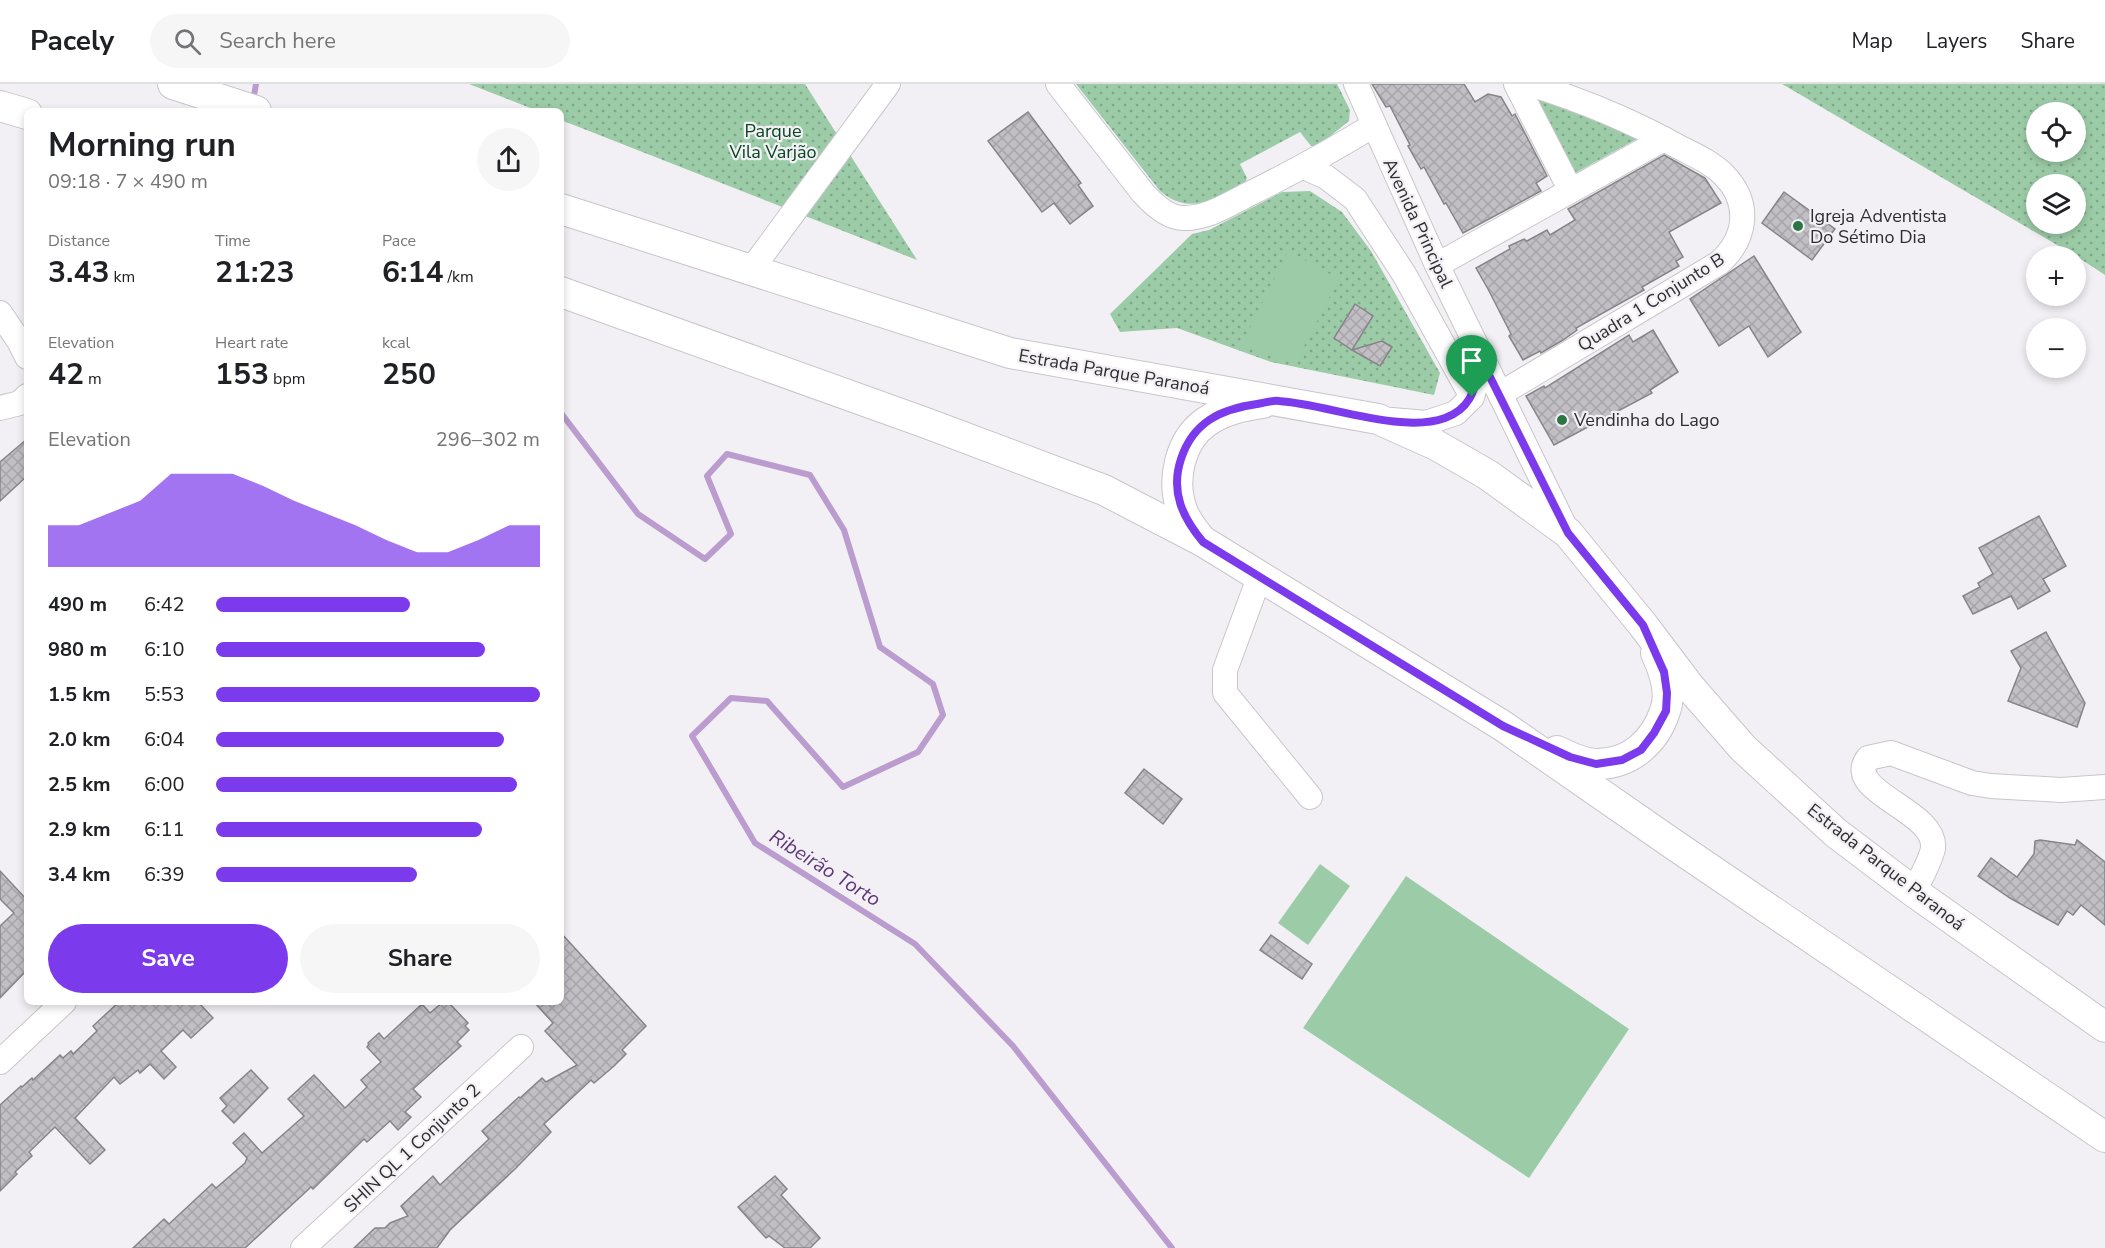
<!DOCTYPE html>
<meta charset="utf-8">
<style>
body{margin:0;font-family:"Nunito Sans",sans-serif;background:#f6f6f6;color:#202124;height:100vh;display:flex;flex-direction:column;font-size:22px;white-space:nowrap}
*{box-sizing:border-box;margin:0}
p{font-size:20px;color:#757577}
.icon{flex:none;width:33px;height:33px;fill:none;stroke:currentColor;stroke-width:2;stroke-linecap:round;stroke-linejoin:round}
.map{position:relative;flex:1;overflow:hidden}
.sheet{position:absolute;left:24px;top:24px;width:540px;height:897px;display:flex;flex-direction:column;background:#fff;border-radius:9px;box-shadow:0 3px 9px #0003}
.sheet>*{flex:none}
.buttons{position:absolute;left:2026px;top:18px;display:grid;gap:12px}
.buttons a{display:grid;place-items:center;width:60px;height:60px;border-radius:50%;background:#fff;box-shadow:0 3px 9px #0003;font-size:30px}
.pin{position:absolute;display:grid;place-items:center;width:51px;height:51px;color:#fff;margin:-62px -26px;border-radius:50% 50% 50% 0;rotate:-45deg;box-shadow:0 0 6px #0007}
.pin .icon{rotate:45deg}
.round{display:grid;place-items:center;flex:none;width:63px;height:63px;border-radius:32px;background:#f6f6f6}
.headline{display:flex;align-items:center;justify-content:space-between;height:102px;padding:0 24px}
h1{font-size:33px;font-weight:700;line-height:45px}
.figures{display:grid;grid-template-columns:repeat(3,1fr);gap:9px;height:102px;padding:6px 24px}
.figures div{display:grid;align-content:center}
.figures b{font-size:30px;font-weight:700}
.figures small{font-size:16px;font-weight:400}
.figures p{font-size:16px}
.chart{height:168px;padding:12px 24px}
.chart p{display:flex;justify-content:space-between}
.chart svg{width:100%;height:108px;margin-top:6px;fill:#7c3aed;opacity:.7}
.cta{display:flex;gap:12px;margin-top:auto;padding:12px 24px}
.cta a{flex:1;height:69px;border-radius:36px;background:#7c3aed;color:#fff;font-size:24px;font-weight:700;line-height:69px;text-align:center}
.cta a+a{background:#f6f6f6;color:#202124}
ul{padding:0 24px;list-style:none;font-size:20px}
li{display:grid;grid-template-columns:96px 72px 1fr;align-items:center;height:45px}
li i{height:15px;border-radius:8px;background:#7c3aed}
header{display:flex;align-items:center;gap:36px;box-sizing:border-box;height:84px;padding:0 30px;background:#fff;border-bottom:2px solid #e0e0e0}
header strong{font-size:28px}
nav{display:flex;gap:33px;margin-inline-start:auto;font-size:21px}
.search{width:420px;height:54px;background:#f6f6f6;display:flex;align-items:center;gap:15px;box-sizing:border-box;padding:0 21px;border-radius:33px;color:#757577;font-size:22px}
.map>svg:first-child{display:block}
.grass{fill:url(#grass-dots);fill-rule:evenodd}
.pitch{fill:#9ccca7}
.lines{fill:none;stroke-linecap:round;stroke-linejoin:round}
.stream{stroke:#ba9ccf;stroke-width:6}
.building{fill:url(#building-cross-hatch);stroke:#878489;stroke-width:1.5}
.minor-casing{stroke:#c8c5cb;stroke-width:26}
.major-casing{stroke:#c8c5cb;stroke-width:32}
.minor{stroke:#fff;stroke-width:24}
.major{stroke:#fff;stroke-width:30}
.route-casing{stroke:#fff;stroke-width:12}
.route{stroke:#7c3aed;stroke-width:8}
.poi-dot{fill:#2b7644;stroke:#f3f0f5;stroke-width:2}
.labels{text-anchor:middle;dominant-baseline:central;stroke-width:4.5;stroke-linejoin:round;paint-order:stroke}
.park-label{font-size:18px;fill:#054620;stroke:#f3f0f5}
.poi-label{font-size:18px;fill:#2e2d2f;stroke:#f3f0f5;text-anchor:start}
.street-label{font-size:18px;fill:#2e2d2f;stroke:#f3f0f5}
.water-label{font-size:20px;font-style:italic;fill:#5e3776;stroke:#f3f0f5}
</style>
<header>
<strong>Pacely</strong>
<div class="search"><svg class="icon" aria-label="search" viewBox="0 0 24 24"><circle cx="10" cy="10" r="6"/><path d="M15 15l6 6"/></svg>Search here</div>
<nav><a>Map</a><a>Layers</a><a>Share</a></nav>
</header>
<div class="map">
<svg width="2105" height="1164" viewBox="0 0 2105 1164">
<defs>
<pattern id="grass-dots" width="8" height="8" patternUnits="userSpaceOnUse" patternTransform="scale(1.5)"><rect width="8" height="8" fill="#9ccca7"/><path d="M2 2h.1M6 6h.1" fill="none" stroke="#80a688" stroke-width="1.8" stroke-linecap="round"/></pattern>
<pattern id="building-cross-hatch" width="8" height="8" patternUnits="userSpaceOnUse" patternTransform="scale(1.5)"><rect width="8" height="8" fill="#c2bfc4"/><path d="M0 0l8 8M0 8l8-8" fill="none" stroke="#a7a4a9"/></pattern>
</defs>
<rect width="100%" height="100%" fill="#f3f0f5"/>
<g class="grass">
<path d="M469 0H805L917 176 561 36V27H538Z"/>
<path d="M1076 0H1337L1350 26 1349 37 1318 62H1311L1300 48 1240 80 1247 94 1244 102C1213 115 1190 132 1160 107Z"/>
<path d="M1782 0H2105V191L2076 172ZM2076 28V68H2037V28ZM2076 100V140H2037V100Z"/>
<path d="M1525 5 1644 51 1570 92Z"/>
<path d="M1310 107 1342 128 1371 167 1440 289 1434 311 1271 278 1177 244 1120 248 1110 230 1192 150 1209 146 1282 108Z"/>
</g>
<g class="pitch">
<path d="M1288 167 1339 195 1295 280 1241 262Z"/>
<path d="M1320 780 1350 802 1308 861 1278 839Z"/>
<path d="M1406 792 1629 945 1529 1094 1303 944Z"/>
</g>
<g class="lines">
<g class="stream">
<path d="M253 17 256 0"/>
<path d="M561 329 638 430 705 475 731 450 707 392 727 370 810 391 844 446 880 563 933 600 943 631 918 668 843 703 767 617 731 614 692 652 755 759 915 860 1013 962 1172 1164"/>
</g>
</g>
<g class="building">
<path d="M1372 0H1464L1475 18 1488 10 1501 13 1512 32 1515 30 1547 92 1536 99 1541 107 1463 149 1446 119 1444 120 1424 83 1421 85 1408 62 1410 61 1390 22 1386 23Z"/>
<path d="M1028 28 1081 99 1078 101 1093 122 1070 140 1054 119 1042 128 988 57Z"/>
<path d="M1664 71 1705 94 1721 119 1669 148 1683 173 1676 177 1679 182 1642 203 1644 206 1576 244 1577 246 1563 256 1541 269 1540 267 1523 276 1509 252 1511 250 1488 205 1476 184 1510 165 1509 162 1524 155 1527 157 1547 146 1550 151 1575 136 1568 125Z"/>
<path d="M1784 108 1835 145 1812 176 1762 139Z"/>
<path d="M1754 172 1801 248 1768 273 1749 242 1719 262 1690 215Z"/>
<path d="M1355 220 1373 232 1352 266 1334 254Z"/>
<path d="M1653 246 1678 288 1650 306 1652 309 1554 361 1526 312 1544 302 1545 304 1629 251 1633 258Z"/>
<path d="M1382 257 1392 263 1380 282 1352 266Z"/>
<path d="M27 355V392L0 417V378Z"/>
<path d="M2039 432 2066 482 2043 495 2050 507 2018 525 2011 512 1973 530 1963 512 1980 503 1978 499 1993 490 1979 464Z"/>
<path d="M2046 548 2085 619 2077 643 2008 617 2021 584 2011 567Z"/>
<path d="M1144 685 1182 715 1163 740 1125 709Z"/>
<path d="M2040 756 2075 761 2077 756 2105 778V841L2081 821 2073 831 2067 827 2058 841 2010 814 1978 792 1991 774 2017 793 2034 770 2035 757Z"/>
<path d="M0 787 27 816V886L0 914V842L14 829 0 815Z"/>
<path d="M561 849 646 942 622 966 626 970 614 982 594 999 591 996 544 1040 551 1048 516 1084 450 1146 437 1164H354L375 1144H385L390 1139 408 1132 401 1122 433 1092 440 1101 489 1055 482 1047 519 1013 520 1014 542 994 546 998 577 981 545 947 553 939 534 918H561Z"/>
<path d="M1271 851 1312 880 1302 895 1260 866Z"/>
<path d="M119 918H198L213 934 191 954 183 946 161 967 176 983 164 995 150 980 140 989 138 986 120 1000 114 993 75 1034 105 1066 90 1080 55 1043 29 1068 32 1072 15 1088 17 1090 0 1107V1021L21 1002 22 1003 32 994 33 996 60 971 63 974 71 967 73 970 97 947 93 942Z"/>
<path d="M443 918H448L468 939 465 942 469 946 457 958 461 962 413 1005 421 1013 405 1028 411 1033 398 1046 390 1037 367 1058 364 1055 313 1105 311 1103 245 1164H133L164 1135 169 1140 212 1100 216 1104 245 1079 247 1074 233 1059 244 1049 262 1069 304 1032 288 1015 314 991 345 1024 367 1003 361 996 381 978 367 963 369 960 368 959 379 949 384 955 422 920 430 929Z"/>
<path d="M251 986 268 1004 234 1039 222 1027 227 1022 220 1014Z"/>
<path d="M775 1092 787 1105 781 1111 820 1154 810 1164H785L769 1152 766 1154 738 1123Z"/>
</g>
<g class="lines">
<defs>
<g id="minor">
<path d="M1058 0 1143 109C1153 120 1169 135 1185 134 1208 134 1229 120 1249 110 1292 89 1333 66 1374 41"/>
<path d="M1356 0 1437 181 1568 449"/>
<path d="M1516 0 1570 105"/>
<path d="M1304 83 1326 93 1355 115 1404 190 1472 313"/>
<path d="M1437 181 1664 55"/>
<path d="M751 186 888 0"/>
<path d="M0 229 19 257 27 273"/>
<path d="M1500 310 1719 179C1747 154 1751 119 1724 91 1711 78 1694 71 1677 62 1630 36 1581 16 1530 0"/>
<path d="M0 324 20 319 27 312"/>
<path d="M1392 336 1426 339 1456 329 1472 313 1476 299"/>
<path d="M1259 494 1225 586V609L1310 713"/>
<path d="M1914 808C1919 797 1932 774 1933 764 1937 726 1842 708 1868 674L1891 669 1972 699 1991 702 2061 706 2105 703"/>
<path d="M0 978 64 918"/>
<path d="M303 1164 521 963"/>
</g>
<g id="major">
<path d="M173 0 256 27"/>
<path d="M0 22 27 30"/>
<path d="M561 125 1010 269 1378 335 1436 361 1488 391 1568 449 1643 541 1689 602 1743 664 1836 749 1914 808 2105 943"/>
<path d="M561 208 926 339 1104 406 1204 458 1503 642 1673 760 2105 1053"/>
<path d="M1202 457C1194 447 1186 438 1182 426 1171 396 1180 356 1206 338 1223 326 1242 322 1263 319"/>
<path d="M1557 667C1569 673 1584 680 1597 680 1630 680 1655 658 1665 627 1672 609 1664 586 1656 569"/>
</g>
</defs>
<use href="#minor" class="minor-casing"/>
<use href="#major" class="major-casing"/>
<use href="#minor" class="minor"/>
<use href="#major" class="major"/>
</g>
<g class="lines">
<defs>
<path id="route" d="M1482 277 1568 449 1643 541 1664 588 1667 609 1666 627 1654 649 1641 666 1622 676 1596 680 1570 673 1503 642 1203 458C1183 434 1170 408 1181 375 1193 338 1221 325 1257 320 1264 319 1272 316 1279 317 1326 320 1401 350 1445 334 1473 324 1475 302 1482 277Z"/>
</defs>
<use href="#route" class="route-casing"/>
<use href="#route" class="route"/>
</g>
<g class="poi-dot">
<circle cx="1798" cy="142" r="6"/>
<circle cx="1562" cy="336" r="6"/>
</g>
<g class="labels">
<g class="park-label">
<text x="773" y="47">Parque<tspan x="773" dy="21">Vila Varjão</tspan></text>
</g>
<g class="poi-label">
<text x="1810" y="132">Igreja Adventista<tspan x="1810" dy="21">Do Sétimo Dia</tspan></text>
<text x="1574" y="336">Vendinha do Lago</text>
</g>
<g class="street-label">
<text transform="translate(1418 139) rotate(65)">Avenida Principal</text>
<text transform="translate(1651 218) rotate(-32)">Quadra 1 Conjunto B</text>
<text transform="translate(1114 288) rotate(10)">Estrada Parque Paranoá</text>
<text transform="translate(1886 783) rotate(38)">Estrada Parque Paranoá</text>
<text transform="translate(412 1064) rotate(-43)">SHIN QL 1 Conjunto 2</text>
</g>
<g class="water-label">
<text transform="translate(825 784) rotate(32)">Ribeirão Torto</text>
</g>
</g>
</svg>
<div class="buttons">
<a><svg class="icon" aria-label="locate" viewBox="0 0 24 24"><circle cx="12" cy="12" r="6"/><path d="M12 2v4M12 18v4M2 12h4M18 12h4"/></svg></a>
<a><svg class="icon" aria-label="layers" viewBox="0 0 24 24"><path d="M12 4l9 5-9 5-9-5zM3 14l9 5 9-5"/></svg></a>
<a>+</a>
<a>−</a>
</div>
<div class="pin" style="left:1472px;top:313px;background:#1e9e55"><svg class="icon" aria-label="arrive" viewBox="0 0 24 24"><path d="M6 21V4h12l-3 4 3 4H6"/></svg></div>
<section class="sheet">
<div class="headline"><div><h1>Morning run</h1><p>09:18 · 7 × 490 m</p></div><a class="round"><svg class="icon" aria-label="share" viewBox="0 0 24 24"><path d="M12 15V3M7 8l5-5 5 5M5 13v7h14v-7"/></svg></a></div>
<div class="figures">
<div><p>Distance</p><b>3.43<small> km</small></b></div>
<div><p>Time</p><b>21:23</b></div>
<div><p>Pace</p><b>6:14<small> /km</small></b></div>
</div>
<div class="figures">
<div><p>Elevation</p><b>42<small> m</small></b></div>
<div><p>Heart rate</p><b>153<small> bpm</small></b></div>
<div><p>kcal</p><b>250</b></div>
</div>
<div class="chart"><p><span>Elevation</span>296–302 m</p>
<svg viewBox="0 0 160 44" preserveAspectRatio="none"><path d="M0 44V27L10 27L20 22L30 17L40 6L50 6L60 6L70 11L80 17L90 22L100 27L110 33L120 38L130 38L140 33L150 27L160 27V44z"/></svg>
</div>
<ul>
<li><b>490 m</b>6:42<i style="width:60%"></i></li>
<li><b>980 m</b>6:10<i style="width:83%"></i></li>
<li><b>1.5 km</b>5:53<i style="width:100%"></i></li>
<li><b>2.0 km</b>6:04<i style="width:89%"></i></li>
<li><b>2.5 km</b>6:00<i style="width:93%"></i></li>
<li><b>2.9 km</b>6:11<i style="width:82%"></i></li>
<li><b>3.4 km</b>6:39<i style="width:62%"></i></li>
</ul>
<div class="cta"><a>Save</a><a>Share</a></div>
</section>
</div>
